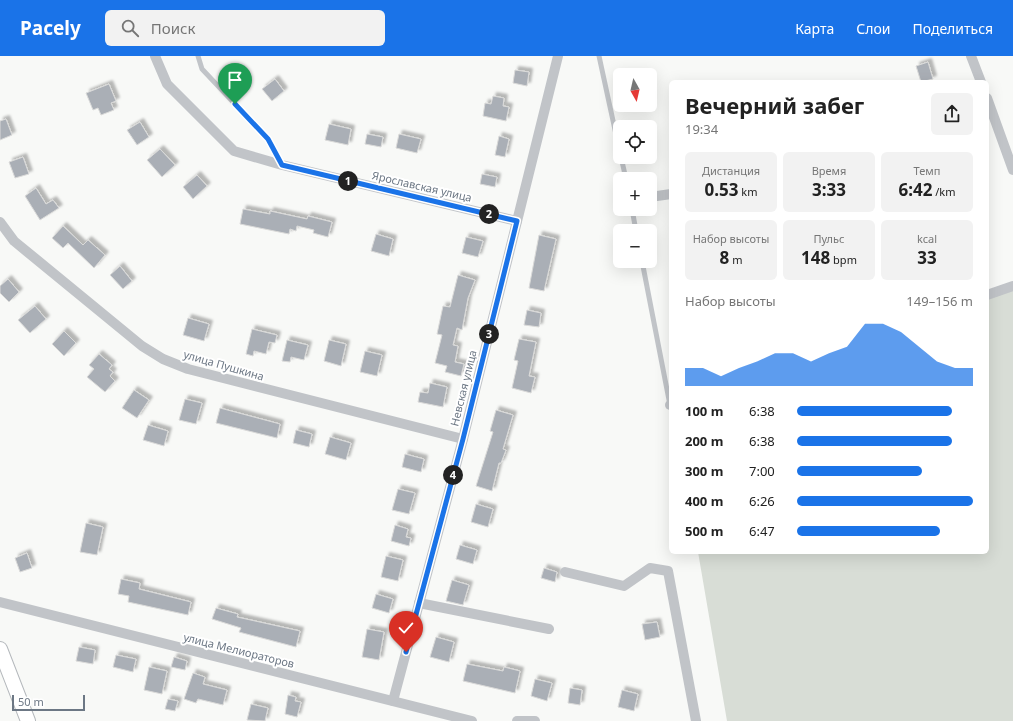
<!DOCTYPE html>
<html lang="ru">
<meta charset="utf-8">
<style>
body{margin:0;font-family:"Noto Sans",sans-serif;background:#f2f2f2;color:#222;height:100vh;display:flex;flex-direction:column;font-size:15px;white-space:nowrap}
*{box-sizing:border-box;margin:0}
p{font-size:13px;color:#767676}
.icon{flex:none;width:22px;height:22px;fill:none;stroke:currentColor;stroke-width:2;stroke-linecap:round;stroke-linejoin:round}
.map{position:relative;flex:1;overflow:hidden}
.details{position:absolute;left:669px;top:24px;width:320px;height:474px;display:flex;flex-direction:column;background:#fff;border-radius:6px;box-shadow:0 4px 16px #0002}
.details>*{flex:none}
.needle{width:26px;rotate:172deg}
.buttons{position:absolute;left:613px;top:12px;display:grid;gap:8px}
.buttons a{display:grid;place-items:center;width:44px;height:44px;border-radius:6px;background:#fff;box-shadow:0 4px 16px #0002;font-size:20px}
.scale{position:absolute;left:12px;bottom:10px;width:73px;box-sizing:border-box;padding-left:4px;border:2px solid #6c7784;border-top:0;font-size:11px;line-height:14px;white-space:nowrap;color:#6c7784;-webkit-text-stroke:3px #fff;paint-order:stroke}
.pin{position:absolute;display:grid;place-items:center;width:34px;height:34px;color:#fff;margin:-41px -17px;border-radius:50% 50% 50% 0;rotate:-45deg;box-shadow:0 0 4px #0007}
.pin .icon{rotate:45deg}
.km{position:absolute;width:20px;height:20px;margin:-10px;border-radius:50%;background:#222;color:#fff;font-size:11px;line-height:20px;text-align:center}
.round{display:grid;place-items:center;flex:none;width:42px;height:42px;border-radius:6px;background:#f2f2f2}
.summary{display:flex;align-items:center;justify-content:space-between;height:68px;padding:0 16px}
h1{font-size:22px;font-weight:700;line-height:30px}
.stats{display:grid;grid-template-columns:repeat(3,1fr);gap:6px;height:68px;padding:4px 16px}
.stats div{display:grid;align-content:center;border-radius:6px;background:#f2f2f2;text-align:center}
.stats b{font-size:17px;font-weight:700}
.stats small{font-size:11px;font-weight:400}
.stats p{font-size:11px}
.chart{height:112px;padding:8px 16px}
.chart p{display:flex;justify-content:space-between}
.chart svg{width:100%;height:72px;margin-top:4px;fill:#1a73e8;opacity:.7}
ul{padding:0 16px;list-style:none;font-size:13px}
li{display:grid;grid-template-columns:64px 48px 1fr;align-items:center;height:30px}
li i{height:10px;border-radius:5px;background:#1a73e8}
header{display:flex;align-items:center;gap:24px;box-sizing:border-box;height:56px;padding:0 20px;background:#1a73e8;color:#fff}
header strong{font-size:19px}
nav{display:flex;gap:22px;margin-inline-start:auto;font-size:14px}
.search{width:280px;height:36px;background:#f2f2f2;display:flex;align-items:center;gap:10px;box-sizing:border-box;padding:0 14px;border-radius:6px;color:#767676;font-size:15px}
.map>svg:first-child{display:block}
.green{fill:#d8ddd6}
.building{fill:#aaafb6;stroke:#dadad9;filter:url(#shadow)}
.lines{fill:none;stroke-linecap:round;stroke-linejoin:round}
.secondary-casing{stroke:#b4b8bc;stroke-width:16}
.service{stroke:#c1c4c8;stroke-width:5}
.minor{stroke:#c1c4c8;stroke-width:10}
.secondary{stroke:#fff;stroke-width:14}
.route-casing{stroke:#fff;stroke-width:8}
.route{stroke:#1a73e8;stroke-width:5}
.labels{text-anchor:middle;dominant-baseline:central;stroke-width:4;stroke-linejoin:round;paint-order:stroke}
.street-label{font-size:11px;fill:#6c7784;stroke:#fff}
</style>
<header>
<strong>Pacely</strong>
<div class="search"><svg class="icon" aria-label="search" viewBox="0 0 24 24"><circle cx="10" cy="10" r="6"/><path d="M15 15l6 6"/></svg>Поиск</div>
<nav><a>Карта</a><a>Слои</a><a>Поделиться</a></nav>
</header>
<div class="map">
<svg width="1013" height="665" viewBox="0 0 1013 665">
<defs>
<filter id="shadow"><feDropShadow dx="3.5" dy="-3.5" stdDeviation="1" flood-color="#0004"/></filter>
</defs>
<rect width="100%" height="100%" fill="#f8f9f7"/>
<path class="green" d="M1013 234V665H727L698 496H987V243Z"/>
<g class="building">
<path d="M928 6 933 23 921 26 916 10Z"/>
<path d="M515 14 529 16 527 30 513 27Z"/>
<path d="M275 23 284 35 272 45 262 33Z"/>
<path d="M109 28 116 45 111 47 114 54 101 59 98 52 93 54 86 37Z"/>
<path d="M493 40 504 42 503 50 509 51 506 65 483 60 485 47 491 48Z"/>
<path d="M6 63 12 79 0 84V65Z"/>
<path d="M140 66 149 81 137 89 127 74Z"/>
<path d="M329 68 351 73 348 89 325 84Z"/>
<path d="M367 78 383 81 381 91 365 88Z"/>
<path d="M399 78 421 83 417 97 396 92Z"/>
<path d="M499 80 509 83 505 101 495 99Z"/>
<path d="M160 93 175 109 162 121 147 104Z"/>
<path d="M23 101 29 118 15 122 9 106Z"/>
<path d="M482 118 497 121 495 131 480 128Z"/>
<path d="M197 119 207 130 193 143 183 131Z"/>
<path d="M36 132 46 148 53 144 59 152 40 164 25 140Z"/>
<path d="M243 153 270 158V155L307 163 308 160 332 166 328 181 313 177 314 174 297 170 296 175 290 173 289 178 240 168Z"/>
<path d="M63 170 83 189 88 184 105 199 94 212 68 187 63 192 52 182Z"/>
<path d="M376 178 393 183 389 200 371 195Z"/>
<path d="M539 179 556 183 544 235 529 232Z"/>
<path d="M466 181 483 185 478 201 462 197Z"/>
<path d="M120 210 132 225 123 233 110 219Z"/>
<path d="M458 219 475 224 468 242 462 274 457 272 453 289 458 290 455 306 464 308 461 320 445 316 447 310 435 307 442 279 437 278 443 250 450 251Z"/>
<path d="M8 223 19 236 9 246 0 237V230Z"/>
<path d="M35 250 46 263 30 277 18 264Z"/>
<path d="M527 254 541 257 539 271 524 269Z"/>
<path d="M188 262 209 268 204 285 183 279Z"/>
<path d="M252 273 277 279 275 287 269 286 266 298 254 295 253 300 246 298Z"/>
<path d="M64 275 76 287 64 300 52 288Z"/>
<path d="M519 283 536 286 529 320 535 321 531 337 512 332 518 305 514 304Z"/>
<path d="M287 284 308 289 304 304 291 301 290 306 282 305Z"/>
<path d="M329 284 346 288 341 310 324 305Z"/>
<path d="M365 295 382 299 377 320 360 316Z"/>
<path d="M99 298 112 309 109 313 113 316 110 320 115 325 105 336 87 321 94 313 89 309Z"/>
<path d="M430 327 447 331 443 351 418 346 420 336 428 337Z"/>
<path d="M134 334 149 344 137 362 122 352Z"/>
<path d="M185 343 202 347 196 368 179 364Z"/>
<path d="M220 352 280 368 277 382 216 367Z"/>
<path d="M496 354 513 359 503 393 506 394 501 407H499L492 435 476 430 493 376 490 375Z"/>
<path d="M148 369 168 375 164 390 143 384Z"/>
<path d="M296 374 312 378 309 391 293 387Z"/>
<path d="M330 381 351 387 346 404 325 398Z"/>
<path d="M405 398 424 403 421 416 402 411Z"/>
<path d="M398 433 415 437 409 458 392 454Z"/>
<path d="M476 448 493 453 488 471 471 466Z"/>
<path d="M86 467 103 471 97 499 80 496Z"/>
<path d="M395 469 408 473 406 481 411 482 409 490 391 485Z"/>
<path d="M460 489 477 494 473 508 456 503Z"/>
<path d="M27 497 32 512 20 516 15 502Z"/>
<path d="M386 500 403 504 398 525 381 521Z"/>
<path d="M544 512 557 516 555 526 541 522Z"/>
<path d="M121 523 140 527 139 533 191 546 188 559 128 546 129 540 118 538Z"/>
<path d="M452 524 469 529 463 549 446 545Z"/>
<path d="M376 538 393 543 389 557 372 552Z"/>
<path d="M216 552 238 558 237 561 300 575 296 591 239 576 241 572 212 563Z"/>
<path d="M657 566 660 581 645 584 642 568Z"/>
<path d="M367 573 384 576 379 604 362 601Z"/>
<path d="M436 581 454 586 449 606 430 601Z"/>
<path d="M79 591 95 594 93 608 76 605Z"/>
<path d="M116 599 136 603 133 616 113 611Z"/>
<path d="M174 601 187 605 185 614 171 611Z"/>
<path d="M467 608 503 615 504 611 520 615 515 637 463 625Z"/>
<path d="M149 611 167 615 162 638 144 634Z"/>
<path d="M193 617 205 621 203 628 227 634 223 649 198 643 196 647 184 643Z"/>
<path d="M535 623 552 627 547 645 531 640Z"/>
<path d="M570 632 582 634 580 649 568 647Z"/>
<path d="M622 634 638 638 634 655 618 651Z"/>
<path d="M288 639 296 641 295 645 301 646 297 661 285 658Z"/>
<path d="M168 643 178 645 175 655 165 653Z"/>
<path d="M251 648 268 652 265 665 247 664Z"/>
</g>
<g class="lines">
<defs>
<path id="secondary" d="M0 593 28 665"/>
</defs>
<use href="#secondary" class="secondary-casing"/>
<g class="service">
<path d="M198 0 202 13 268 83 281 108"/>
<path d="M599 0 620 97"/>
<path d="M621 101 626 123"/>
<path d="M632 153 636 175"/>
<path d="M642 205 670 349"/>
</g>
<g class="minor">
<path d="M155 0 167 28 234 95 282 109 517 165"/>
<path d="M971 0 981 26"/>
<path d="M987 42 1013 114"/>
<path d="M650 141 671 138"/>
<path d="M0 166 14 185 142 290 163 303 188 313 463 383"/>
<path d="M987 239 1013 230"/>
<path d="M670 349H671"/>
<path d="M565 516 624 530 650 512 668 515 696 665"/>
<path d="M0 546 472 665"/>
<path d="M419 547 549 573"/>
<path d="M393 645 463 383 558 0"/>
<path d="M517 665H535"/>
</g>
<use href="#secondary" class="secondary"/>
</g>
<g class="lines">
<defs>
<path id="route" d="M235 48 268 83 282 109 517 165 463 383 406 596"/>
</defs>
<use href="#route" class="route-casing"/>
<use href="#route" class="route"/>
</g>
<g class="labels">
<g class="street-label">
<text transform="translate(422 130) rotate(13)">Ярославская улица</text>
<text transform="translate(224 309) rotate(16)">улица Пушкина</text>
<text transform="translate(463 332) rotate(-76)">Невская улица</text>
<text transform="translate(239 594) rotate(14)">улица Мелиораторов</text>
</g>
</g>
</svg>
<div class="buttons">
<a><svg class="needle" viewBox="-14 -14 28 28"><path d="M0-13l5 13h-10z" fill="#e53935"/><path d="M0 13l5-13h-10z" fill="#767676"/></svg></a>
<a><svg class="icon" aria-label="locate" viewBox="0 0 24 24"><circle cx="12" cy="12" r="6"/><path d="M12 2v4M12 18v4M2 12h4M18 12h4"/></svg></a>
<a>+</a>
<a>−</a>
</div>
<div class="scale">50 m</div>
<div class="pin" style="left:235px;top:48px;background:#1e9e55"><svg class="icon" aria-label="arrive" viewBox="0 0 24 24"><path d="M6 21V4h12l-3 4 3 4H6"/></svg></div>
<div class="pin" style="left:406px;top:596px;background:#d93025"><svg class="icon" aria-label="check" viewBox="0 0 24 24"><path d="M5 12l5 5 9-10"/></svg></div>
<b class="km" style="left:348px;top:125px">1</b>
<b class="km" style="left:489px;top:158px">2</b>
<b class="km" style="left:489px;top:278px">3</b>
<b class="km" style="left:453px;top:419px">4</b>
<section class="details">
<div class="summary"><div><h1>Вечерний забег</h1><p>19:34</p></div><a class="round"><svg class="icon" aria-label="share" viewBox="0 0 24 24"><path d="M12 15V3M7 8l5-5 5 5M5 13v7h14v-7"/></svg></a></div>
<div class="stats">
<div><p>Дистанция</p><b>0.53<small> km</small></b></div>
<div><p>Время</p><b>3:33</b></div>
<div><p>Темп</p><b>6:42<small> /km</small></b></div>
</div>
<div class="stats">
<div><p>Набор высоты</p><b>8<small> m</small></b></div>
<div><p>Пульс</p><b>148<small> bpm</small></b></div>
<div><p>kcal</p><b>33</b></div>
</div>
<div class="chart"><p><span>Набор высоты</span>149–156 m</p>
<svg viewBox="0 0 160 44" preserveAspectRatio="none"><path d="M0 44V33L10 33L20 38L30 33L40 29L50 24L60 24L70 29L80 24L90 20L100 6L110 6L120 11L130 20L140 29L150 33L160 33V44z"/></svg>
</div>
<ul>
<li><b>100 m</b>6:38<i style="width:88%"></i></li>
<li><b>200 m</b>6:38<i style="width:88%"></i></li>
<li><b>300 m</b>7:00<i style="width:71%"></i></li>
<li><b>400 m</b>6:26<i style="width:100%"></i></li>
<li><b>500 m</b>6:47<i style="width:81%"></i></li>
</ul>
</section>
</div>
